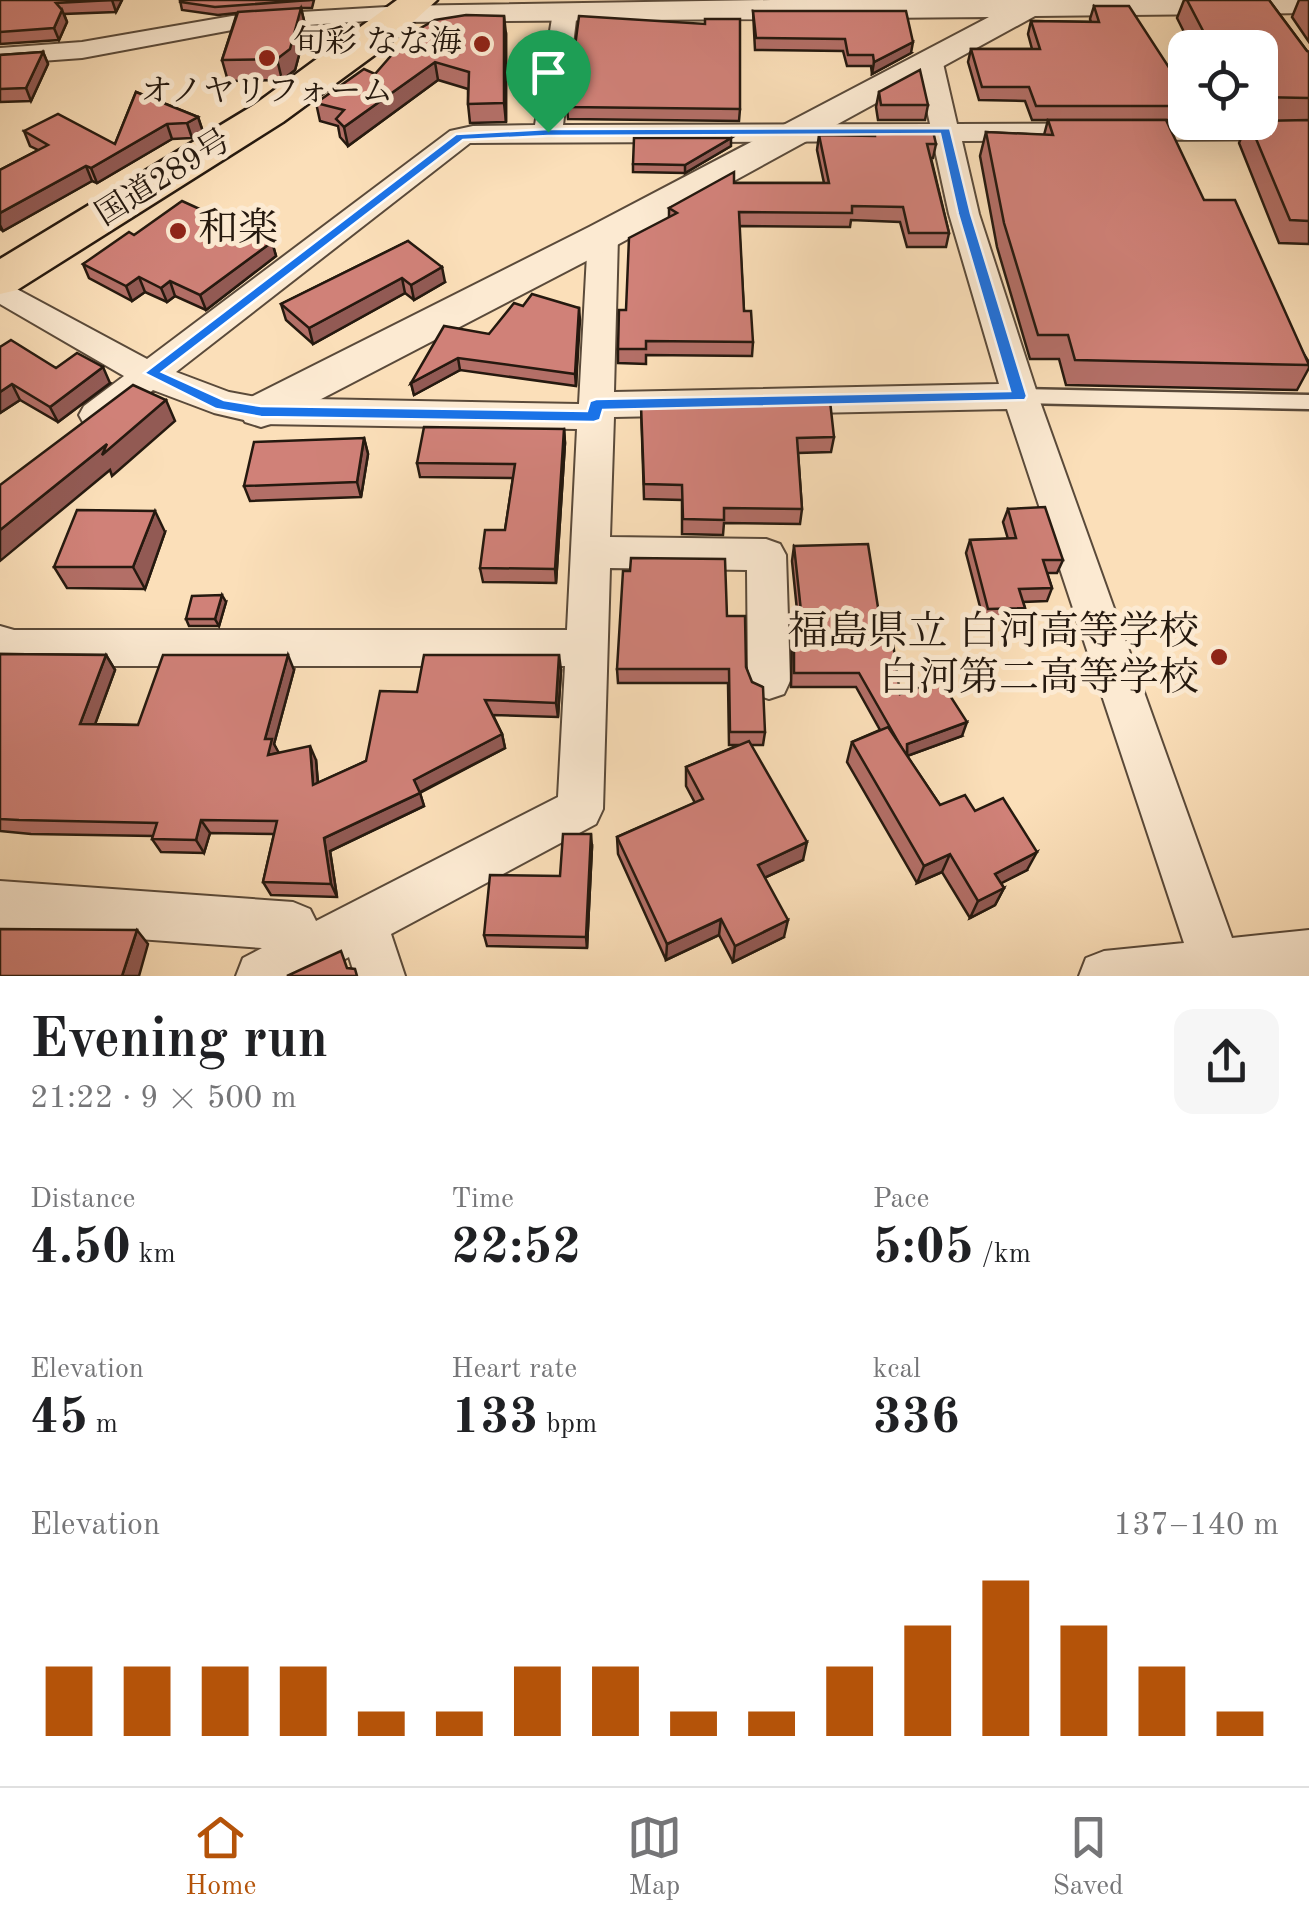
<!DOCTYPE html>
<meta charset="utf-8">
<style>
body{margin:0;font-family:"Old Standard TT","Noto Serif JP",serif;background:#f6f6f6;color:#202124;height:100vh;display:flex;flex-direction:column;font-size:38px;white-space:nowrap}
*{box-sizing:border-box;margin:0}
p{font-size:32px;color:#757577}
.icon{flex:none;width:55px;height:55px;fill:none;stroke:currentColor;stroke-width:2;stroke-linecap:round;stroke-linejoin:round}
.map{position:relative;height:976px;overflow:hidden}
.sheet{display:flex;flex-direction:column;background:#fff;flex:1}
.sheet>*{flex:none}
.buttons{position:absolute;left:1168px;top:30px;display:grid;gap:20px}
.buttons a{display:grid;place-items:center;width:110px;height:110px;border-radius:20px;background:#fff;box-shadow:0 10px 40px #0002;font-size:50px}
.pin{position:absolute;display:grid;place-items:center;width:85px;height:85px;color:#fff;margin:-102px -42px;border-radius:50% 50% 50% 0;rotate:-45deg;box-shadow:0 0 10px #0007}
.pin .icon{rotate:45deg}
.round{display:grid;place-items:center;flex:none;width:105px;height:105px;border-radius:20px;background:#f6f6f6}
.headline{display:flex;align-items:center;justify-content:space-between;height:170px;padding:0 30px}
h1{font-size:55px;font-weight:700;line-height:75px}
.metrics{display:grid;grid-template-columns:repeat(3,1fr);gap:15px;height:170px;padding:10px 30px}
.metrics div{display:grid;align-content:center}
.metrics b{font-size:50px;font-weight:700}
.metrics small{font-size:28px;font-weight:400}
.metrics p{font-size:28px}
.chart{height:280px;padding:20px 30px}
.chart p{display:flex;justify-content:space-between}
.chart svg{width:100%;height:180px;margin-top:10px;stroke:#b45309;stroke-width:6}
.tabs{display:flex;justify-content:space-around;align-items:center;height:140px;border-top:2px solid #e0e0e0;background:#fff;font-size:28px;color:#757577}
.tabs a{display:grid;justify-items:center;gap:5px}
.tabs .selected{color:#b45309}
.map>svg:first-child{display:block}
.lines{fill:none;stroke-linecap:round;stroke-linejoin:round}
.service-casing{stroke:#5a4a3a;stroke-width:5}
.minor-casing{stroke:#5a4a3a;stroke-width:4}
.tertiary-casing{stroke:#5a4a3a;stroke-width:4}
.trunk-casing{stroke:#25190f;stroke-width:5}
.service{fill:#fcead2;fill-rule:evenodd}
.minor{fill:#fcead2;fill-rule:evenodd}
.tertiary{fill:#fcead2;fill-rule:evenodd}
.trunk{fill:#fbdfb9;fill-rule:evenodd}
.wall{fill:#b36f67;stroke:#25190f;stroke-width:2.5}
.shaded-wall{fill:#925a54;stroke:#25190f;stroke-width:2.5}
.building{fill:#d08178;stroke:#25190f;stroke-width:2.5}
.route{fill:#1a73e8;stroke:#fff;stroke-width:2.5;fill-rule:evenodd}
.poi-dot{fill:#8f2418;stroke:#fcead2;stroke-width:4}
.labels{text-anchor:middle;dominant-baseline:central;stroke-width:10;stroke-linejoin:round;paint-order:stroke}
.far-poi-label{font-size:32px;fill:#25190f;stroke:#fcead2;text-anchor:end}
.far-street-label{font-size:32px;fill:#25190f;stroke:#fcead2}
.poi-label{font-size:40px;fill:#25190f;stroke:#fcead2;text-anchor:start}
</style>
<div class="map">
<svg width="1309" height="976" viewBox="0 0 1309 976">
<rect width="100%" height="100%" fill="#fbdfb9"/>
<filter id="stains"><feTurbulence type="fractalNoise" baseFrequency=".002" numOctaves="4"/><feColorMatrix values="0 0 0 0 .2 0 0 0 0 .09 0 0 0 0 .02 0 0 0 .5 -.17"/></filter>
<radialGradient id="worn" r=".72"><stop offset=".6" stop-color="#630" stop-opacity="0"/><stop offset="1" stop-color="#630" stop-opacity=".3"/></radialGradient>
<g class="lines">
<defs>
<path id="service" d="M1020 389 1309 395V409L1020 403 1011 396Z"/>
<g id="minor">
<path d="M565 5 577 12 563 125 930 124 916 59 929 51 942 59 957 124 1309 123V139L962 141 979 214 1038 396 1232 938 1309 930V976H1079L1086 958 1104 951 1184 943 1007 409 614 417 610 537 766 539 780 544 786 555 790 681 784 694 769 699 754 694 748 681 747 570 610 568 603 809 596 824 391 934 405 976H355L349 957 312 976H236L243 958 262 948 0 929V881L293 902 310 909 316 921 558 797 565 666H9L0 662V626L14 630H567L577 429 261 424 214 413 153 390C133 406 112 432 84 424L79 415 84 406 124 376 0 304V280L147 359 450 131 473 126 535 125 553 12ZM933 141 949 214 999 384 614 392 618 236 614 229H592L588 236 579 404 261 398 229 392 176 372 470 143Z"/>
<path d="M404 6 416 13 413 18 232 30 82 58 0 64V48L82 42 232 16Z"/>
</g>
<path id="tertiary" d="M771 0H1309V13L1035 16 617 245 277 422 261 427 245 422 239 411 245 400 589 227 989 17 404 22 393 20 388 13 393 6Z"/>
<path id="trunk" d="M397 0H437L384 48 283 122 17 290 0 294V259L254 105Z"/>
</defs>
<use href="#service" class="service-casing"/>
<use href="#minor" class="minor-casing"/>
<use href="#tertiary" class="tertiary-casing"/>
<use href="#trunk" class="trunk-casing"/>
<use href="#service" class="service"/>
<use href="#minor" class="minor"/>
<use href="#tertiary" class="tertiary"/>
<use href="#trunk" class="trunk"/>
</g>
<g class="wall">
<path d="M0 0H122L116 12 64 14 67 22 59 40 0 44Z"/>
<path d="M180 0H314L312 8H301L306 29 295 70 282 80 228 81 222 60 237 13 218 15 182 10Z"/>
<path d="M1184 0H1269L1307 51 1309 52V244L1279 243 1239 143 1248 122H1260V48H1192L1177 18Z"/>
<path d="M1299 0H1309V42L1292 17Z"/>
<path d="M1094 6 1185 92V120H1032L1025 101 979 100 968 62 971 49H1032L1028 34 1031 21 1091 22 1090 19Z"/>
<path d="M753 11 911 53 872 74 871 66H847L843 51 755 50Z"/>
<path d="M705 24 740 109 739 121 568 119 567 107Z"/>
<path d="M506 34V122L470 123 468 104V89L438 80 348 146 340 137 338 126 320 121 316 103 375 74Z"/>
<path d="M43 52 48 64 31 101 0 102V55Z"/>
<path d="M136 92 198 117 203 132 192 138 172 139 97 183 92 181 3 231 0 229V170L38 150 30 146 24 131 115 144Z"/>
<path d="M879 92 928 105 925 120H878L876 107Z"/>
<path d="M1048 120 1204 200 1309 362V368L1297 390 1066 385 1059 359H1030L997 247 980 156 986 132 1044 135Z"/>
<path d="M875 131 936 144 933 158H931L949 233 946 247H907L900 222 851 220 850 227 739 226 744 311 753 342 752 356 646 355V364L618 363V349L626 310 669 217V208L734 183H824L817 150 819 135 874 136Z"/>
<path d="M731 146 685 173 633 172V164Z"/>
<path d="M134 235 272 242 276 256 206 310 175 296 167 302 145 292 132 301 89 278 83 264Z"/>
<path d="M408 241 445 282 414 300 405 293 313 344 286 320 281 304Z"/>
<path d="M523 306 579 308 576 386 460 370 414 395 411 383 489 334Z"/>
<path d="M0 347 56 368 110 383 58 422 20 400 0 413Z"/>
<path d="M641 405 834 437 831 452 798 453 802 509 800 524 724 523 723 535 682 534V500L644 499Z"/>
<path d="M564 429 565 443 556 583 483 582 480 568 505 530 513 478 420 477 417 463Z"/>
<path d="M364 438 368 454 361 497 250 501 244 486Z"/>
<path d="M1008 509 1063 560 1057 573H1047L1052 588 1047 601 1023 602 1025 608 1020 621 984 622 966 553 970 540 1008 539 1003 522Z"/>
<path d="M165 532 145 589 67 588 54 567Z"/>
<path d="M794 546 880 620 900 694 962 736 907 756 940 805 975 811 1027 870 1001 883 1004 888 995 905 970 918 942 872 917 883 847 762 852 742 880 730 856 687H791L792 634 794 620H798L792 561Z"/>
<path d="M226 602 219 626H189L186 619Z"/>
<path d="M727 616 746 667 765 732 763 745H751L803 860 764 878 784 937 733 962 719 935 666 960 618 854 617 837 695 803 686 786V767L739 745H729L728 683H618L617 669Z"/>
<path d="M0 654 106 655 115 670 95 724 138 725 294 670 274 744 278 753 316 760 318 783 366 761 417 692 561 670 558 717 493 715 502 734 505 748 420 793 424 806 330 851 337 897 271 895 263 882 274 834 210 833 204 853 161 852 152 839 153 836 31 834 0 831Z"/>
<path d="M592 847 587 948 487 946 484 935 560 876Z"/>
</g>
<g class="shaded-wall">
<path d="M112 0H122L116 12Z"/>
<path d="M301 8 306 29 295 70 282 80 277 59Z"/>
<path d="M62 10 67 22 59 40 54 28Z"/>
<path d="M504 16 506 34V122L504 103Z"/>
<path d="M913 42 911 53 872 74 874 62Z"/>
<path d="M43 52 48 64 31 101 26 88Z"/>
<path d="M435 62 438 80 348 146 344 127Z"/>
<path d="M198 117 203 132 192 138 187 123Z"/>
<path d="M167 124 172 139 97 183 91 168Z"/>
<path d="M731 138V146L685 173V165Z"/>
<path d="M86 166 92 181 3 231 0 225V213Z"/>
<path d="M272 242 276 256 206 310 200 295Z"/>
<path d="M442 267 445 282 414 300 411 285Z"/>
<path d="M139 277 145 292 132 301 126 286Z"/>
<path d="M402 278 405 293 313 344 309 328Z"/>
<path d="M170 281 175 296 167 302 161 288Z"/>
<path d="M579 308 580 320 576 386 575 374Z"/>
<path d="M458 358 460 370 414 395 411 383Z"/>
<path d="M103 367 110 383 58 422 50 407Z"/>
<path d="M12 384 20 400 0 413V392Z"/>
<path d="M166 400 175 421 112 476 110 470 0 561V530L107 444Z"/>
<path d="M564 429 565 443 556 583 555 569Z"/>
<path d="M364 438 368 454 361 497 357 482Z"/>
<path d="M155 511 165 532 145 589 133 567Z"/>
<path d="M222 595 226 602 219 626 215 619Z"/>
<path d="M106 655 115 670 90 738 80 724Z"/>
<path d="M288 655 294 670 274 744 279 753 268 755 265 739Z"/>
<path d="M559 655 561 670 558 717 556 703Z"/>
<path d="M967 722 962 736 907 756V744Z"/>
<path d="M502 734 505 748 418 793 414 780Z"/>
<path d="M310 746 316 760 319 799 313 785Z"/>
<path d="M420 793 424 806 330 851 337 897 331 884 324 838Z"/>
<path d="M201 820 210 833 204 853 196 840Z"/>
<path d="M591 834 592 847 587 948 586 937Z"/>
<path d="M807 842 803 860 755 882 758 865Z"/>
<path d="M1037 852 1027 870 986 891 995 874Z"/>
<path d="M950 854 942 872 917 883 924 866Z"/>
<path d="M1004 888 995 905 970 918 978 901Z"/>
<path d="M721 919 719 935 666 960 667 944Z"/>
<path d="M788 920 784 937 733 962 735 946Z"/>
<path d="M137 930 148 944 139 976H122Z"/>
</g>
<g class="building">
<path d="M0 0H112L56 3 62 10 54 28 0 32Z"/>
<path d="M180 0H310L215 7 180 2Z"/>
<path d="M1187 0H1269L1307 51 1309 52V98L1260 97V48H1212Z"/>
<path d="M1094 6H1129L1185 92V106H1036L1029 87H982L971 49H1040L1031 21 1099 22Z"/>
<path d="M301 8 290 49 277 59 222 60 238 12Z"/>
<path d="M753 11H906L913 42 874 62 873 55H848L845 39 756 38Z"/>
<path d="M466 15 504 16V103L468 104 469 72 435 62 344 127 336 119 344 110 316 103 364 69 375 74 410 34 435 20Z"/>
<path d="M579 16 705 24V19H740V109L567 107Z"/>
<path d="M43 52 26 88 0 89V55Z"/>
<path d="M920 70 928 105H881L879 92Z"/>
<path d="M136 92 198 117 187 123 167 124 91 168 86 166 0 213V170L48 145 24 131 58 114 115 144Z"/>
<path d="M1048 120H1166L1204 200H1235L1309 365 1075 360 1068 335H1038L1004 223 986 132 1053 135Z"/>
<path d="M1309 120V221L1290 220 1249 122H1260V121Z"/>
<path d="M875 131H933L936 144H927L949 233H909L903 207 852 206V213L739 212 744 311H751L753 342 646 341V349H618L619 310H626L629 238 677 213 669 208 734 172V183H829L819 135 875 136Z"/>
<path d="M634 138H731L685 165 633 164Z"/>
<path d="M182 201 272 242 200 295 170 281 161 288 139 277 126 286 83 264 129 232 134 235Z"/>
<path d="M408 241 442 267 411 285 402 278 309 328 281 304Z"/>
<path d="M532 294 579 308 575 374 458 358 411 383 444 326 489 334 514 303 523 306Z"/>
<path d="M11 340 56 368 77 353 103 367 50 407 12 384 0 392V347Z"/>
<path d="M133 385 166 400 102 455 107 444 0 530V485Z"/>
<path d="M830 401 834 437 797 438 802 509 724 508V520L683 519 682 485 644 484 641 405Z"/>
<path d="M424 427 564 429 555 569 480 568 485 530H505L515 464 417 463Z"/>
<path d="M364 438 357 482 244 486 254 442Z"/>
<path d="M1045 507 1063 560H1043L1052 588 1019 589 1025 608 988 609 970 540 1016 538 1008 509Z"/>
<path d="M77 510 155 511 133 567H54Z"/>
<path d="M868 544 880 620 890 621 900 694 940 680 967 722 907 744V757L859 673H794V620H802L794 546Z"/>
<path d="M631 558 725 559 727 616H745L746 667 752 682 763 687 765 732H730L729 669H617L623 571H630Z"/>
<path d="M222 595 215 619H186L192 596Z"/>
<path d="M0 654 106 655 80 724 138 725 163 655H288L265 739H272L268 755 310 746 313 785 366 761 380 691 417 692 424 655H559L556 703 485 700 502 734 414 780 420 793 324 838 331 884 263 882 277 821 201 820 196 840 152 839 157 823 19 820 0 819Z"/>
<path d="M888 727 940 805 965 795 975 811 1003 798 1037 852 995 874 1004 888 978 901 950 854 924 866 852 742Z"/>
<path d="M749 741 807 842 758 865 788 920 735 946 721 919 667 944 617 837 703 799 686 767Z"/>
<path d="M563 834H591L586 937 484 935 490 875 560 876Z"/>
<path d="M0 929 137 930 122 976H0Z"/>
<path d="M341 951 347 968 355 969 357 976H287Z"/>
</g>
<path class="route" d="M950 128 971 214 1027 396 1025 400 603 410 600 420 594 422 261 417 216 409 144 373 456 134 548 129ZM940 134 958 214 1010 391 596 399 590 401 587 411 261 406 224 400 162 372 463 140 548 136Z"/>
<g class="poi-dot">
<circle cx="482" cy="44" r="10"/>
<circle cx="267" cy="58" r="10"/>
<circle cx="178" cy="231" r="10"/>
<circle cx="1219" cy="657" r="10"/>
</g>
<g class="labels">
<g class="far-poi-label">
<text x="462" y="44">旬彩 なな海</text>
<text x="267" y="93" text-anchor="middle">オノヤリフォーム</text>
</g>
<g class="far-street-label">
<text transform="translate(164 179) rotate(-32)">国道289号</text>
</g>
<g class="poi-label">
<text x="198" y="231">和楽</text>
<text x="1199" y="634" text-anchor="end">福島県立 白河高等学校<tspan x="1199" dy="46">白河第二高等学校</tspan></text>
</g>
</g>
<rect width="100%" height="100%" filter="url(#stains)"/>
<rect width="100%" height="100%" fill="url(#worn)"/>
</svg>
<div class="buttons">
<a><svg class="icon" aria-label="locate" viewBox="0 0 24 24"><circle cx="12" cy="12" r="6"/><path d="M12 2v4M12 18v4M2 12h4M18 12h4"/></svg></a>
</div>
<div class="pin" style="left:548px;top:132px;background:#1e9e55"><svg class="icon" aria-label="arrive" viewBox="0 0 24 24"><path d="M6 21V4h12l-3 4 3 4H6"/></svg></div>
</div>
<section class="sheet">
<div class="headline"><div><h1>Evening run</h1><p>21:22 · 9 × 500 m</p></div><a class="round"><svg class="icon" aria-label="share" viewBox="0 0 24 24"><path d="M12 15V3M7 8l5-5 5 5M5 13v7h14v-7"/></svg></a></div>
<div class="metrics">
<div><p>Distance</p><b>4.50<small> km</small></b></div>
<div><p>Time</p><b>22:52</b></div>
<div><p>Pace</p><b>5:05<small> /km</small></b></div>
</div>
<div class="metrics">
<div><p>Elevation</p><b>45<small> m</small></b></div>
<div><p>Heart rate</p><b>133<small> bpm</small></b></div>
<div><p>kcal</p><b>336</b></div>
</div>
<div class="chart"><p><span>Elevation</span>137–140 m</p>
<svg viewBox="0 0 160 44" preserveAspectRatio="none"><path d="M5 44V27M15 44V27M25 44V27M35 44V27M45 44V38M55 44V38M65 44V27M75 44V27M85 44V38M95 44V38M105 44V27M115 44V17M125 44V6M135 44V17M145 44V27M155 44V38"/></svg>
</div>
</section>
<nav class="tabs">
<a class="selected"><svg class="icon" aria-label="home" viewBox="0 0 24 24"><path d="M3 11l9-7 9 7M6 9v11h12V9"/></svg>Home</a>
<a><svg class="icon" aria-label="map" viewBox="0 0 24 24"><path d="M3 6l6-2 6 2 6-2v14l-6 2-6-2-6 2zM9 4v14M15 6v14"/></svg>Map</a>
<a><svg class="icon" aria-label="saved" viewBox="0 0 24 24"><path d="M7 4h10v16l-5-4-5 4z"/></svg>Saved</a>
</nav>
